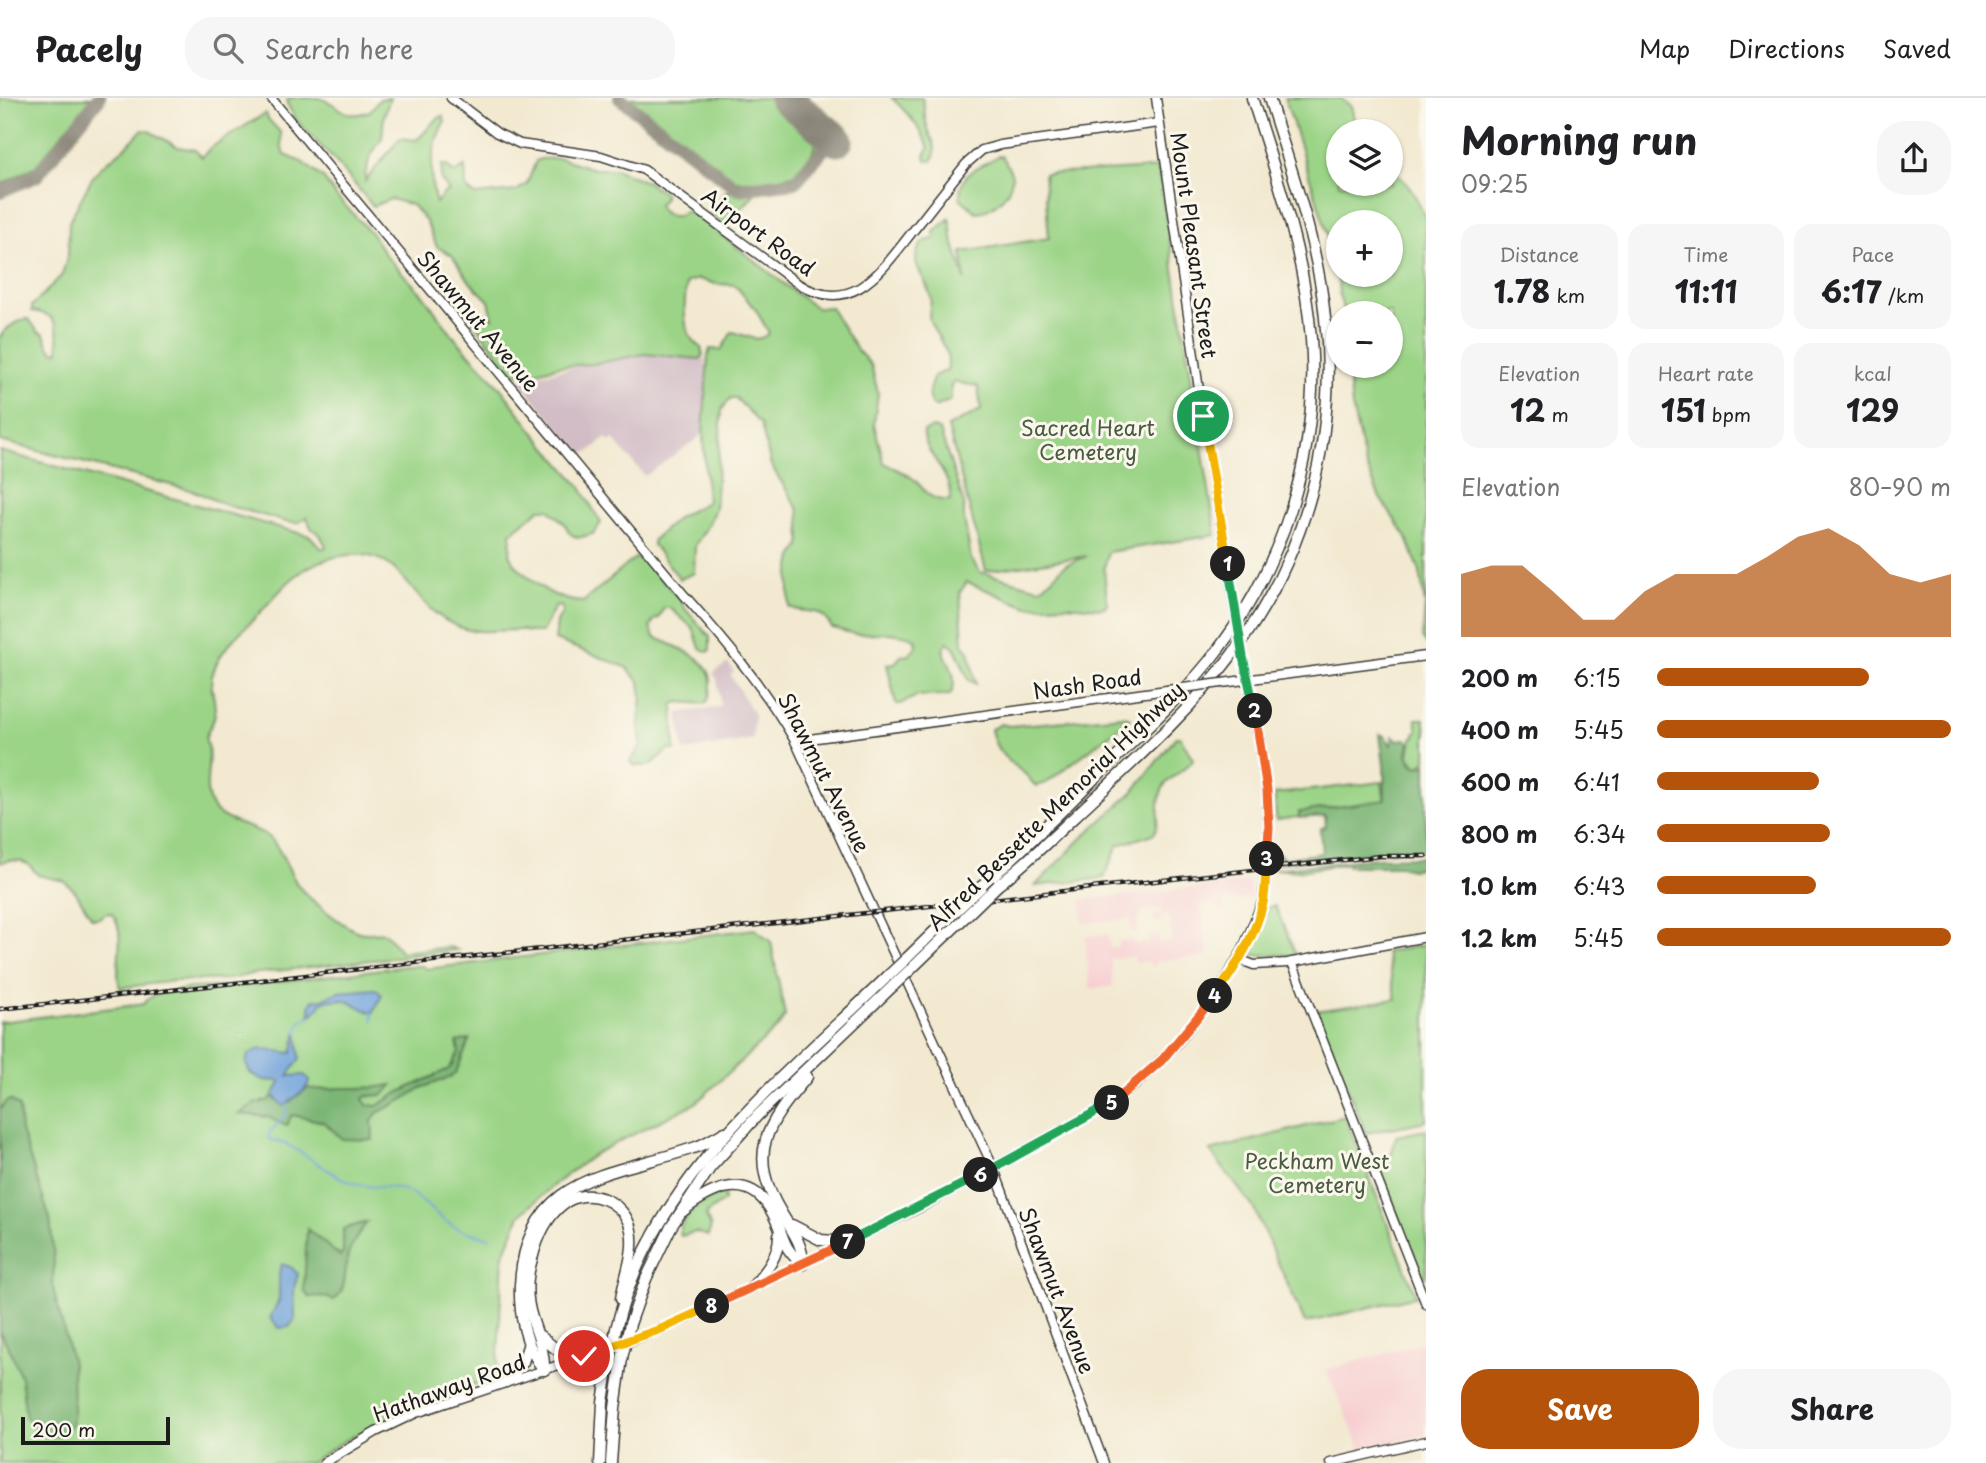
<!DOCTYPE html>
<meta charset="utf-8">
<style>
body{margin:0;font-family:"Playpen Sans",sans-serif;background:#f6f6f6;color:#202124;height:100vh;display:flex;flex-direction:column;font-size:26px;white-space:nowrap}
*{box-sizing:border-box;margin:0}
p{font-size:23px;color:#757577}
.icon{flex:none;width:38px;height:38px;fill:none;stroke:currentColor;stroke-width:2;stroke-linecap:round;stroke-linejoin:round}
.map{position:relative;flex:1;overflow:hidden}
.panel{display:flex;flex-direction:column;background:#fff;width:560px}
.panel>*{flex:none}
.fabs{position:absolute;left:1326px;top:21px;display:grid;gap:14px}
.fabs a{display:grid;place-items:center;width:77px;height:77px;border-radius:50%;background:#fff;box-shadow:0 2px 5px #0004;font-size:35px}
.scale{position:absolute;left:21px;bottom:18px;width:149px;box-sizing:border-box;padding-left:7px;border:4px solid #1c1c1c;border-top:0;font-size:19px;line-height:24px;white-space:nowrap;color:#1c1c1c;-webkit-text-stroke:5px #fbf7ec;paint-order:stroke}
.pin{position:absolute;display:grid;place-items:center;width:60px;height:60px;color:#fff;margin:-30px;border:4px solid #fff;border-radius:50%;box-shadow:0 2px 7px #0007}
.km{position:absolute;width:35px;height:35px;margin:-18px;border-radius:50%;background:#222;color:#fff;font-size:19px;line-height:35px;text-align:center}
.round{display:grid;place-items:center;flex:none;width:74px;height:74px;border-radius:28px;background:#f6f6f6}
.headline{display:flex;align-items:center;justify-content:space-between;height:119px;padding:0 35px}
h1{font-size:38px;font-weight:700;line-height:52px}
.metrics{display:grid;grid-template-columns:repeat(3,1fr);gap:10px;height:119px;padding:7px 35px}
.metrics div{display:grid;align-content:center;border-radius:18px;background:#f6f6f6;text-align:center}
.metrics b{font-size:30px;font-weight:700}
.metrics small{font-size:19px;font-weight:400}
.metrics p{font-size:19px}
.chart{height:196px;padding:14px 35px}
.chart p{display:flex;justify-content:space-between}
.chart svg{width:100%;height:126px;margin-top:7px;fill:#b45309;opacity:.7}
.action{display:flex;gap:14px;margin-top:auto;padding:14px 35px}
.action a{flex:1;height:80px;border-radius:28px;background:#b45309;color:#fff;font-size:28px;font-weight:700;line-height:80px;text-align:center}
.action a+a{background:#f6f6f6;color:#202124}
ul{padding:0 35px;list-style:none;font-size:23px}
li{display:grid;grid-template-columns:112px 84px 1fr;align-items:center;height:52px}
li i{height:18px;border-radius:9px;background:#b45309}
header{display:flex;align-items:center;gap:42px;box-sizing:border-box;height:98px;padding:0 35px;background:#fff;border-bottom:2px solid #e0e0e0}
header strong{font-size:33px}
nav{display:flex;gap:38px;margin-inline-start:auto;font-size:24px}
.search{width:490px;height:63px;background:#f6f6f6;display:flex;align-items:center;gap:18px;box-sizing:border-box;padding:0 24px;border-radius:28px;color:#757577;font-size:26px}
main{display:flex;flex:1;min-height:0}
.map>svg:first-child{display:block}
.built{fill:#f7cfd2}
.industrial{fill:#d2bdc6}
.green{fill:#9bd487;stroke:#5c7852;stroke-width:2;fill-rule:evenodd}
.forest{fill:#7cb674;stroke:#4c6948;stroke-width:2}
.water{fill:#6ea1da;stroke:#455e7b;stroke-width:2}
.lines{fill:none;stroke-linecap:round;stroke-linejoin:round}
.stream{stroke:#6ea1da;stroke-width:2}
.taxiway{stroke:#878276;stroke-width:14}
.runway{stroke:#878276;stroke-width:33}
.secondary-casing{stroke:#3c3b37;stroke-width:11}
.highway-casing{stroke:#3c3b37;stroke-width:13}
.secondary{stroke:#fff;stroke-width:8}
.highway{stroke:#fff;stroke-width:10}
.rail-casing{stroke:#1c1c1c;stroke-width:4.5}
.rail{stroke:#fbf7ec;stroke-width:2;stroke-dasharray:5;stroke-linecap:butt}
.secondary-bridge-casing{stroke:#3c3b37;stroke-width:11;stroke-linecap:butt}
.highway-bridge-casing{stroke:#3c3b37;stroke-width:13;stroke-linecap:butt}
.secondary-bridge{stroke:#fff;stroke-width:8}
.highway-bridge{stroke:#fff;stroke-width:10}
.split-1-casing{stroke:#fff;stroke-width:14}
.split-2-casing{stroke:#fff;stroke-width:14}
.split-3-casing{stroke:#fff;stroke-width:14}
.split-4-casing{stroke:#fff;stroke-width:14}
.split-5-casing{stroke:#fff;stroke-width:14}
.split-6-casing{stroke:#fff;stroke-width:14}
.split-7-casing{stroke:#fff;stroke-width:14}
.split-8-casing{stroke:#fff;stroke-width:14}
.split-9-casing{stroke:#fff;stroke-width:14}
.split-1{stroke:#f5b400;stroke-width:9}
.split-2{stroke:#22a559;stroke-width:9}
.split-3{stroke:#f0652b;stroke-width:9}
.split-4{stroke:#f5b400;stroke-width:9}
.split-5{stroke:#f0652b;stroke-width:9}
.split-6{stroke:#22a559;stroke-width:9}
.split-7{stroke:#22a559;stroke-width:9}
.split-8{stroke:#f0652b;stroke-width:9}
.split-9{stroke:#f5b400;stroke-width:9}
.labels{text-anchor:middle;dominant-baseline:central;stroke-width:6;stroke-linejoin:round;paint-order:stroke}
.street-label{font-size:21px;fill:#1c1c1c;stroke:#fbf7ec}
.park-label{font-size:21px;fill:#485c41;stroke:#fbf7ec}
</style>
<header>
<strong>Pacely</strong>
<div class="search"><svg class="icon" aria-label="search" viewBox="0 0 24 24"><circle cx="10" cy="10" r="6"/><path d="M15 15l6 6"/></svg>Search here</div>
<nav><a>Map</a><a>Directions</a><a>Saved</a></nav>
</header>
<main>
<div class="map">
<svg width="1426" height="1365" viewBox="0 0 1426 1365">
<rect width="100%" height="100%" fill="#fbf7ec"/>
<filter id="ink" filterUnits="userSpaceOnUse"><feTurbulence type="fractalNoise" baseFrequency=".0143" numOctaves="2"/><feDisplacementMap in="SourceGraphic" scale="14" xChannelSelector="R" yChannelSelector="G"/><feConvolveMatrix kernelMatrix="1 2 1 2 8 2 1 2 1" color-interpolation-filters="sRGB"/></filter>
<filter id="wash" filterUnits="userSpaceOnUse"><feTurbulence type="fractalNoise" baseFrequency=".00686" numOctaves="4" result="noise"/><feDisplacementMap in="SourceGraphic" scale="28" xChannelSelector="R" yChannelSelector="G"/><feGaussianBlur stdDeviation="1.57" result="paint"/><feColorMatrix in="noise" values="0 0 0 0 0 0 0 0 0 0 0 0 0 0 0 0 0 1.4 0 .05"/><feComposite in="paint" operator="in"/></filter>
<g filter="url(#wash)">
<rect width="100%" height="100%" fill="#f2e9d0"/>
<g class="built">
<path d="M1249 784 1251 800 1224 803 1225 811 1216 810V807L1220 806 1221 804 1201 806 1206 846 1208 847 1207 858 1156 863V867H1150L1149 864 1135 865 1134 858 1111 861 1113 888 1090 891 1085 839 1108 836 1110 850 1118 849V844L1133 842 1134 846 1149 845V838L1158 837 1159 844 1172 842 1170 824 1168 817 1163 818 1158 825 1151 819 1162 814V811L1140 813 1141 819 1137 820 1138 834H1131L1130 821 1083 825 1081 802Z"/>
<path d="M1426 1244V1337L1361 1351 1326 1272Z"/>
</g>
<g class="industrial">
<path d="M690 249 705 262 709 322 698 340 645 378 613 341 610 344 606 340 590 353 581 357 518 282 599 263Z"/>
<path d="M728 565 734 574 730 576 754 617 753 641 684 653 678 615 721 609 717 581 713 575Z"/>
</g>
<g class="green">
<path d="M0 0H92L35 69 0 87Z"/>
<path d="M288 0C298 0 308 0 318 0 339 3 341 24 370 13L380 1 390 0 384 18 382 40 370 59 365 77V83L400 40 416 42C427 35 431 22 443 18L445 23C431 45 428 80 436 105L444 95 449 93 441 82 442 67 447 68 454 75 465 69 466 90 474 97 516 93 527 86 536 63 540 61 560 60 594 71H615L647 84 664 95V100L658 107C663 118 676 122 685 113 700 115 710 128 721 137 749 158 777 181 805 202L817 210 830 209 857 252 871 267 878 295 874 326 884 365C893 370 902 373 911 379 926 390 925 403 950 402 954 376 921 353 924 333L934 330 940 333 964 406V420L971 461 980 474 1039 490 1044 488 1065 467 1087 458 986 473 948 329 981 312 978 288 954 284 951 288V302L935 309C924 300 930 290 934 278L947 272C952 252 937 241 930 223 927 213 933 206 930 197 925 175 905 165 924 143L935 141 934 134 950 120 952 139 965 182 962 154 1049 140 1044 76 1158 70 1216 437 1108 454 1104 471 1107 505 1106 508 1101 510 1064 507 1027 509 967 484 960 494 963 546 969 553 976 586 969 582 955 550 947 544 943 552C949 567 960 581 950 597L917 598 900 606H896L887 566 895 565 901 558 909 557 916 548 915 541C900 533 876 535 859 536 851 537 841 531 832 530 818 505 807 518 789 509V479L793 459 800 448 801 442 799 412 771 367 761 327 736 300H731L722 311 715 410 709 425 695 448 694 475 680 481 653 447V442L679 419 707 404 703 335 708 258 710 251 721 252 732 234C746 236 756 247 769 235L756 212 735 187 716 186 699 181 687 184C684 203 680 239 701 249L703 258 700 261 644 256 593 266 560 268 525 277 513 275 470 220 453 203V200L493 220 489 203 470 184 452 157 437 149 426 123 412 107 391 101 373 108 336 64 297 23 287 6Z"/>
<path d="M630 0H771L813 34 818 41 811 57 793 77 764 83H738L715 68Z"/>
<path d="M892 0H922C925 8 924 16 926 24 928 38 941 49 932 63L926 62 925 57 929 50C921 30 907 14 892 0Z"/>
<path d="M1285 0H1340L1351 8 1357 33H1339V86H1391V72C1416 90 1412 96 1426 120V545L1422 540 1425 507 1420 474 1407 440 1380 400 1365 365 1352 309 1348 268H1391V215H1344L1339 196 1337 167ZM1391 124V177H1339V124Z"/>
<path d="M266 15 268 21 281 35 282 51 285 57 302 64 324 81 336 98 373 137 386 158 423 197 453 238 498 287 538 339 580 388 601 425 593 436 578 440C565 435 570 431 562 423 557 419 553 416 549 411H540L511 435 510 458 514 465C532 485 556 503 583 504L635 460 642 461 680 501 686 512 710 539V553L707 554 700 550 693 530 670 510H664L659 520 654 522 650 529 654 539C673 548 712 559 711 585 710 594 711 599 705 606L678 604 673 607 675 652H668L651 667 636 668 630 664 641 648 639 626 642 599 640 584 626 569 555 542 557 524 563 513 561 508 555 509 542 534H528L522 532C502 531 478 537 459 529 402 507 407 439 328 461 293 471 276 499 252 523 236 538 217 556 212 578 209 592 218 604 214 620 212 627 207 633 206 639 205 645 207 644 208 650 211 668 202 689 211 707 221 726 256 727 270 740 282 752 288 772 297 786 305 798 345 830 359 834 367 837 376 833 385 835L401 854 450 849 457 852 251 876 230 881 173 883 120 890C113 867 128 836 112 816L106 815 99 820H92L75 793 64 783 38 777 29 767 21 763 9 762 0 765V353L310 438 321 450H325L326 448 320 437 311 430 307 419 298 425 287 424 226 407 194 393 0 343V239C6 230 18 221 29 221L38 234 44 236 49 249 55 254 59 253C57 230 61 217 32 213V208L62 177 68 157 69 124 92 80 101 69 127 48 142 32 149 33 178 49 195 52 202 59 210 50Z"/>
<path d="M998 58H1002C1005 64 1012 73 1012 79 1011 96 993 114 976 114L960 100C959 73 979 70 998 58Z"/>
<path d="M726 93 755 95 727 128 710 115Z"/>
<path d="M1124 618 1130 620 1126 624 1046 685 1036 688C1032 685 1030 680 1025 676 1007 662 995 654 991 631L1001 626 1009 628Z"/>
<path d="M1416 621H1424L1426 633V663L1419 668 1415 666 1409 658 1412 640 1415 639V635L1418 634Z"/>
<path d="M1176 639H1180L1193 661C1186 673 1171 677 1164 688 1155 703 1162 722 1154 736L1118 747 1104 780 1035 788 1086 736 1133 694Z"/>
<path d="M1382 684 1385 707 1276 722 1275 696Z"/>
<path d="M1275 808 1296 857H1253L1251 853 1269 809Z"/>
<path d="M755 831 771 844 785 918 779 928 696 1005 596 1055 556 1085 520 1117 503 1158 497 1278C433 1301 366 1325 311 1365H0V924L144 906 146 902 155 897 191 890 242 888 407 868H423L426 871Z"/>
<path d="M1426 847V1023L1366 1035 1315 913 1396 901 1386 854Z"/>
<path d="M1345 1018 1416 1198 1305 1225 1253 1109 1210 1053Z"/>
<path d="M1426 1032V1179H1423L1378 1068 1392 1055 1396 1038Z"/>
<path d="M720 1096 724 1098V1103L707 1115 706 1119 711 1129 708 1138 695 1134 682 1138 679 1136C684 1112 700 1105 720 1096Z"/>
</g>
<g class="forest">
<path d="M1380 636 1385 638 1391 647 1393 638 1398 642 1406 641 1410 645 1407 658C1412 667 1417 672 1426 666V753H1394L1274 765 1277 756H1280L1283 761 1322 755 1320 731 1326 728 1325 718 1299 720V714L1385 702 1384 667Z"/>
<path d="M1426 759V769L1411 771 1400 768H1348V765L1301 773 1274 771 1378 760Z"/>
<path d="M470 941 456 974 451 979 421 990 401 1003 377 1015 372 1023 373 1042 342 1041 324 1024 292 1017 286 1028 268 1019 239 1016 254 1006 269 1002 273 997 275 1002 289 1004 308 990C320 993 329 990 341 990 359 990 374 991 392 987L384 997 366 998 363 1001 367 1007 377 1008 400 994 449 971 459 954 457 944Z"/>
<path d="M11 1002 19 1009 21 1033 50 1121 54 1160 53 1190 72 1265 73 1314 71 1327 65 1335 51 1339 43 1337 26 1320 21 1280 11 1254 0 1234V1012L6 1003Z"/>
<path d="M367 1124C361 1133 353 1143 349 1154 343 1170 349 1190 334 1202L321 1198 309 1199 304 1192 307 1131 340 1158 343 1155V1131Z"/>
</g>
<g class="water">
<path d="M375 891 382 897 373 915C348 907 352 897 322 904L318 911 310 918V907L313 902 322 901 339 894Z"/>
<path d="M297 933 300 961 288 978 304 977 309 981C308 996 294 996 287 1007L283 1008 273 997 281 983 263 982 250 975 246 965 248 957 259 951 292 955Z"/>
<path d="M282 1166 291 1169 298 1176 294 1190 295 1221 289 1229 279 1230 270 1220 279 1202V1175Z"/>
</g>
<g class="lines">
<g class="stream">
<path d="M372 915 373 922"/>
<path d="M297 935 300 924 311 918"/>
<path d="M287 1007 286 1017 269 1035V1041C304 1048 326 1079 361 1087 377 1091 394 1086 409 1094 428 1105 441 1125 462 1132"/>
<path d="M465 1133 490 1140"/>
</g>
<g class="taxiway">
<path d="M620 0 738 91 795 84 834 39"/>
<path d="M0 93 36 78 99 0"/>
</g>
<path class="runway" d="M785 0 837 42"/>
</g>
</g>
<g filter="url(#ink)">
<g class="lines">
<defs>
<g id="secondary">
<path d="M271 0 684 497C725 543 764 589 795 643L994 1071 1104 1365"/>
<path d="M451 0 497 35 520 46 601 58 644 72 797 185C852 220 882 172 913 133 931 111 948 88 966 66L982 52 1000 47 1159 25"/>
<path d="M1156 0 1201 305 1234 507"/>
<path d="M1222 585 1426 558"/>
<path d="M795 643 1167 592"/>
<path d="M1238 861 1254 867 1287 865 1426 839"/>
<path d="M1292 864 1426 1206"/>
<path d="M324 1365 376 1334 416 1315 636 1241 685 1221 921 1109 1104 1009 1135 987 1176 947 1217 896 1242 853 1263 802 1269 738 1267 692 1255 614 1243 559"/>
<path d="M1331 1365 1426 1343"/>
</g>
<g id="highway">
<path d="M998 787C1034 759 1066 726 1100 695 1146 652 1193 609 1231 558 1305 461 1338 341 1325 220 1318 145 1291 72 1269 0"/>
<path d="M981 789C1021 754 1058 716 1096 679 1135 641 1176 604 1210 562 1282 472 1320 356 1311 241 1305 158 1277 79 1252 0"/>
<path d="M906 861 944 824"/>
<path d="M910 872 965 819"/>
<path d="M682 1114C712 1089 750 1072 773 1116 785 1138 781 1150 803 1166"/>
<path d="M792 1127 821 1142 849 1144"/>
<path d="M803 1166C803 1146 792 1133 782 1116 746 1056 766 1027 807 979"/>
<path d="M752 1189C766 1174 779 1158 779 1137"/>
<path d="M630 1226 646 1181 671 1129 710 1070 758 1017 894 887"/>
<path d="M616 1231C653 1079 783 980 889 877"/>
<path d="M540 1238 556 1251 580 1259"/>
<path d="M544 1272C525 1249 519 1216 520 1187 526 1073 615 1078 696 1049 706 1046 715 1039 725 1034"/>
<path d="M544 1272C545 1253 537 1237 532 1220 526 1201 526 1180 532 1161 537 1141 546 1119 563 1106 588 1087 625 1103 631 1132 636 1154 624 1180 621 1201"/>
<path d="M506 1284 523 1264 528 1248"/>
<path d="M600 1365 603 1304 609 1265"/>
<path d="M611 1365 615 1310 622 1260"/>
</g>
</defs>
<use href="#secondary" class="secondary-casing"/>
<use href="#highway" class="highway-casing"/>
<use href="#secondary" class="secondary"/>
<use href="#highway" class="highway"/>
<defs>
<path id="rail" d="M0 911 1380 758H1426"/>
</defs>
<use href="#rail" class="rail-casing"/>
<use href="#rail" class="rail"/>
<defs>
<g id="secondary-bridge">
<path d="M1234 507 1243 559"/>
<path d="M1167 592 1222 585"/>
</g>
<g id="highway-bridge">
<path d="M965 819 998 787"/>
<path d="M944 824 981 789"/>
<path d="M889 877 906 861"/>
<path d="M894 887 910 872"/>
<path d="M622 1260 630 1226"/>
<path d="M609 1265 616 1231"/>
</g>
</defs>
<use href="#secondary-bridge" class="secondary-bridge-casing"/>
<use href="#highway-bridge" class="highway-bridge-casing"/>
<use href="#secondary-bridge" class="secondary-bridge"/>
<use href="#highway-bridge" class="highway-bridge"/>
</g>
</g>
<g class="lines" filter="url(#ink)">
<defs>
<path id="split-1" d="M1203 318 1228 466"/>
<path id="split-2" d="M1228 466 1243 559 1255 613"/>
<path id="split-3" d="M1255 613 1267 692 1269 730 1267 761"/>
<path id="split-4" d="M1215 898C1235 871 1255 838 1263 805 1266 791 1265 775 1267 761"/>
<path id="split-5" d="M1112 1005 1162 962 1215 898"/>
<path id="split-6" d="M981 1077 1112 1005"/>
<path id="split-7" d="M848 1144 981 1077"/>
<path id="split-8" d="M712 1208 848 1144"/>
<path id="split-9" d="M584 1258 661 1231 712 1208"/>
</defs>
<use href="#split-1" class="split-1-casing"/>
<use href="#split-2" class="split-2-casing"/>
<use href="#split-3" class="split-3-casing"/>
<use href="#split-4" class="split-4-casing"/>
<use href="#split-5" class="split-5-casing"/>
<use href="#split-6" class="split-6-casing"/>
<use href="#split-7" class="split-7-casing"/>
<use href="#split-8" class="split-8-casing"/>
<use href="#split-9" class="split-9-casing"/>
<use href="#split-1" class="split-1"/>
<use href="#split-2" class="split-2"/>
<use href="#split-3" class="split-3"/>
<use href="#split-4" class="split-4"/>
<use href="#split-5" class="split-5"/>
<use href="#split-6" class="split-6"/>
<use href="#split-7" class="split-7"/>
<use href="#split-8" class="split-8"/>
<use href="#split-9" class="split-9"/>
</g>
<g class="labels">
<g class="street-label">
<text transform="translate(759 133) rotate(36)">Airport Road</text>
<text transform="translate(1195 147) rotate(82)">Mount Pleasant Street</text>
<text transform="translate(479 222) rotate(50)">Shawmut Avenue</text>
<text transform="translate(1087 585) rotate(-8)">Nash Road</text>
<text transform="translate(825 674) rotate(63)">Shawmut Avenue</text>
<text transform="translate(1055 707) rotate(-44)">Alfred Bessette Memorial Highway</text>
<text transform="translate(1058 1192) rotate(69)">Shawmut Avenue</text>
<text transform="translate(449 1289) rotate(-20)">Hathaway Road</text>
</g>
<g class="park-label">
<text x="1088" y="329">Sacred Heart<tspan x="1088" dy="24">Cemetery</tspan></text>
<text x="1317" y="1062">Peckham West<tspan x="1317" dy="24">Cemetery</tspan></text>
</g>
</g>
</svg>
<div class="fabs">
<a><svg class="icon" aria-label="layers" viewBox="0 0 24 24"><path d="M12 4l9 5-9 5-9-5zM3 14l9 5 9-5"/></svg></a>
<a>+</a>
<a>−</a>
</div>
<div class="scale">200 m</div>
<div class="pin" style="left:1203px;top:318px;background:#1e9e55"><svg class="icon" aria-label="arrive" viewBox="0 0 24 24"><path d="M6 21V4h12l-3 4 3 4H6"/></svg></div>
<div class="pin" style="left:584px;top:1258px;background:#d93025"><svg class="icon" aria-label="check" viewBox="0 0 24 24"><path d="M5 12l5 5 9-10"/></svg></div>
<b class="km" style="left:1228px;top:466px">1</b>
<b class="km" style="left:1255px;top:613px">2</b>
<b class="km" style="left:1267px;top:761px">3</b>
<b class="km" style="left:1215px;top:898px">4</b>
<b class="km" style="left:1112px;top:1005px">5</b>
<b class="km" style="left:981px;top:1077px">6</b>
<b class="km" style="left:848px;top:1144px">7</b>
<b class="km" style="left:712px;top:1208px">8</b>
</div>
<section class="panel">
<div class="headline"><div><h1>Morning run</h1><p>09:25</p></div><a class="round"><svg class="icon" aria-label="share" viewBox="0 0 24 24"><path d="M12 15V3M7 8l5-5 5 5M5 13v7h14v-7"/></svg></a></div>
<div class="metrics">
<div><p>Distance</p><b>1.78<small> km</small></b></div>
<div><p>Time</p><b>11:11</b></div>
<div><p>Pace</p><b>6:17<small> /km</small></b></div>
</div>
<div class="metrics">
<div><p>Elevation</p><b>12<small> m</small></b></div>
<div><p>Heart rate</p><b>151<small> bpm</small></b></div>
<div><p>kcal</p><b>129</b></div>
</div>
<div class="chart"><p><span>Elevation</span>80–90 m</p>
<svg viewBox="0 0 160 44" preserveAspectRatio="none"><path d="M0 44V22L10 19L20 19L30 28L40 38L50 38L60 28L70 22L80 22L90 22L100 16L110 9L120 6L130 12L140 22L150 25L160 22V44z"/></svg>
</div>
<ul>
<li><b>200 m</b>6:15<i style="width:72%"></i></li>
<li><b>400 m</b>5:45<i style="width:100%"></i></li>
<li><b>600 m</b>6:41<i style="width:55%"></i></li>
<li><b>800 m</b>6:34<i style="width:59%"></i></li>
<li><b>1.0 km</b>6:43<i style="width:54%"></i></li>
<li><b>1.2 km</b>5:45<i style="width:100%"></i></li>
</ul>
<div class="action"><a>Save</a><a>Share</a></div>
</section>
</main>
